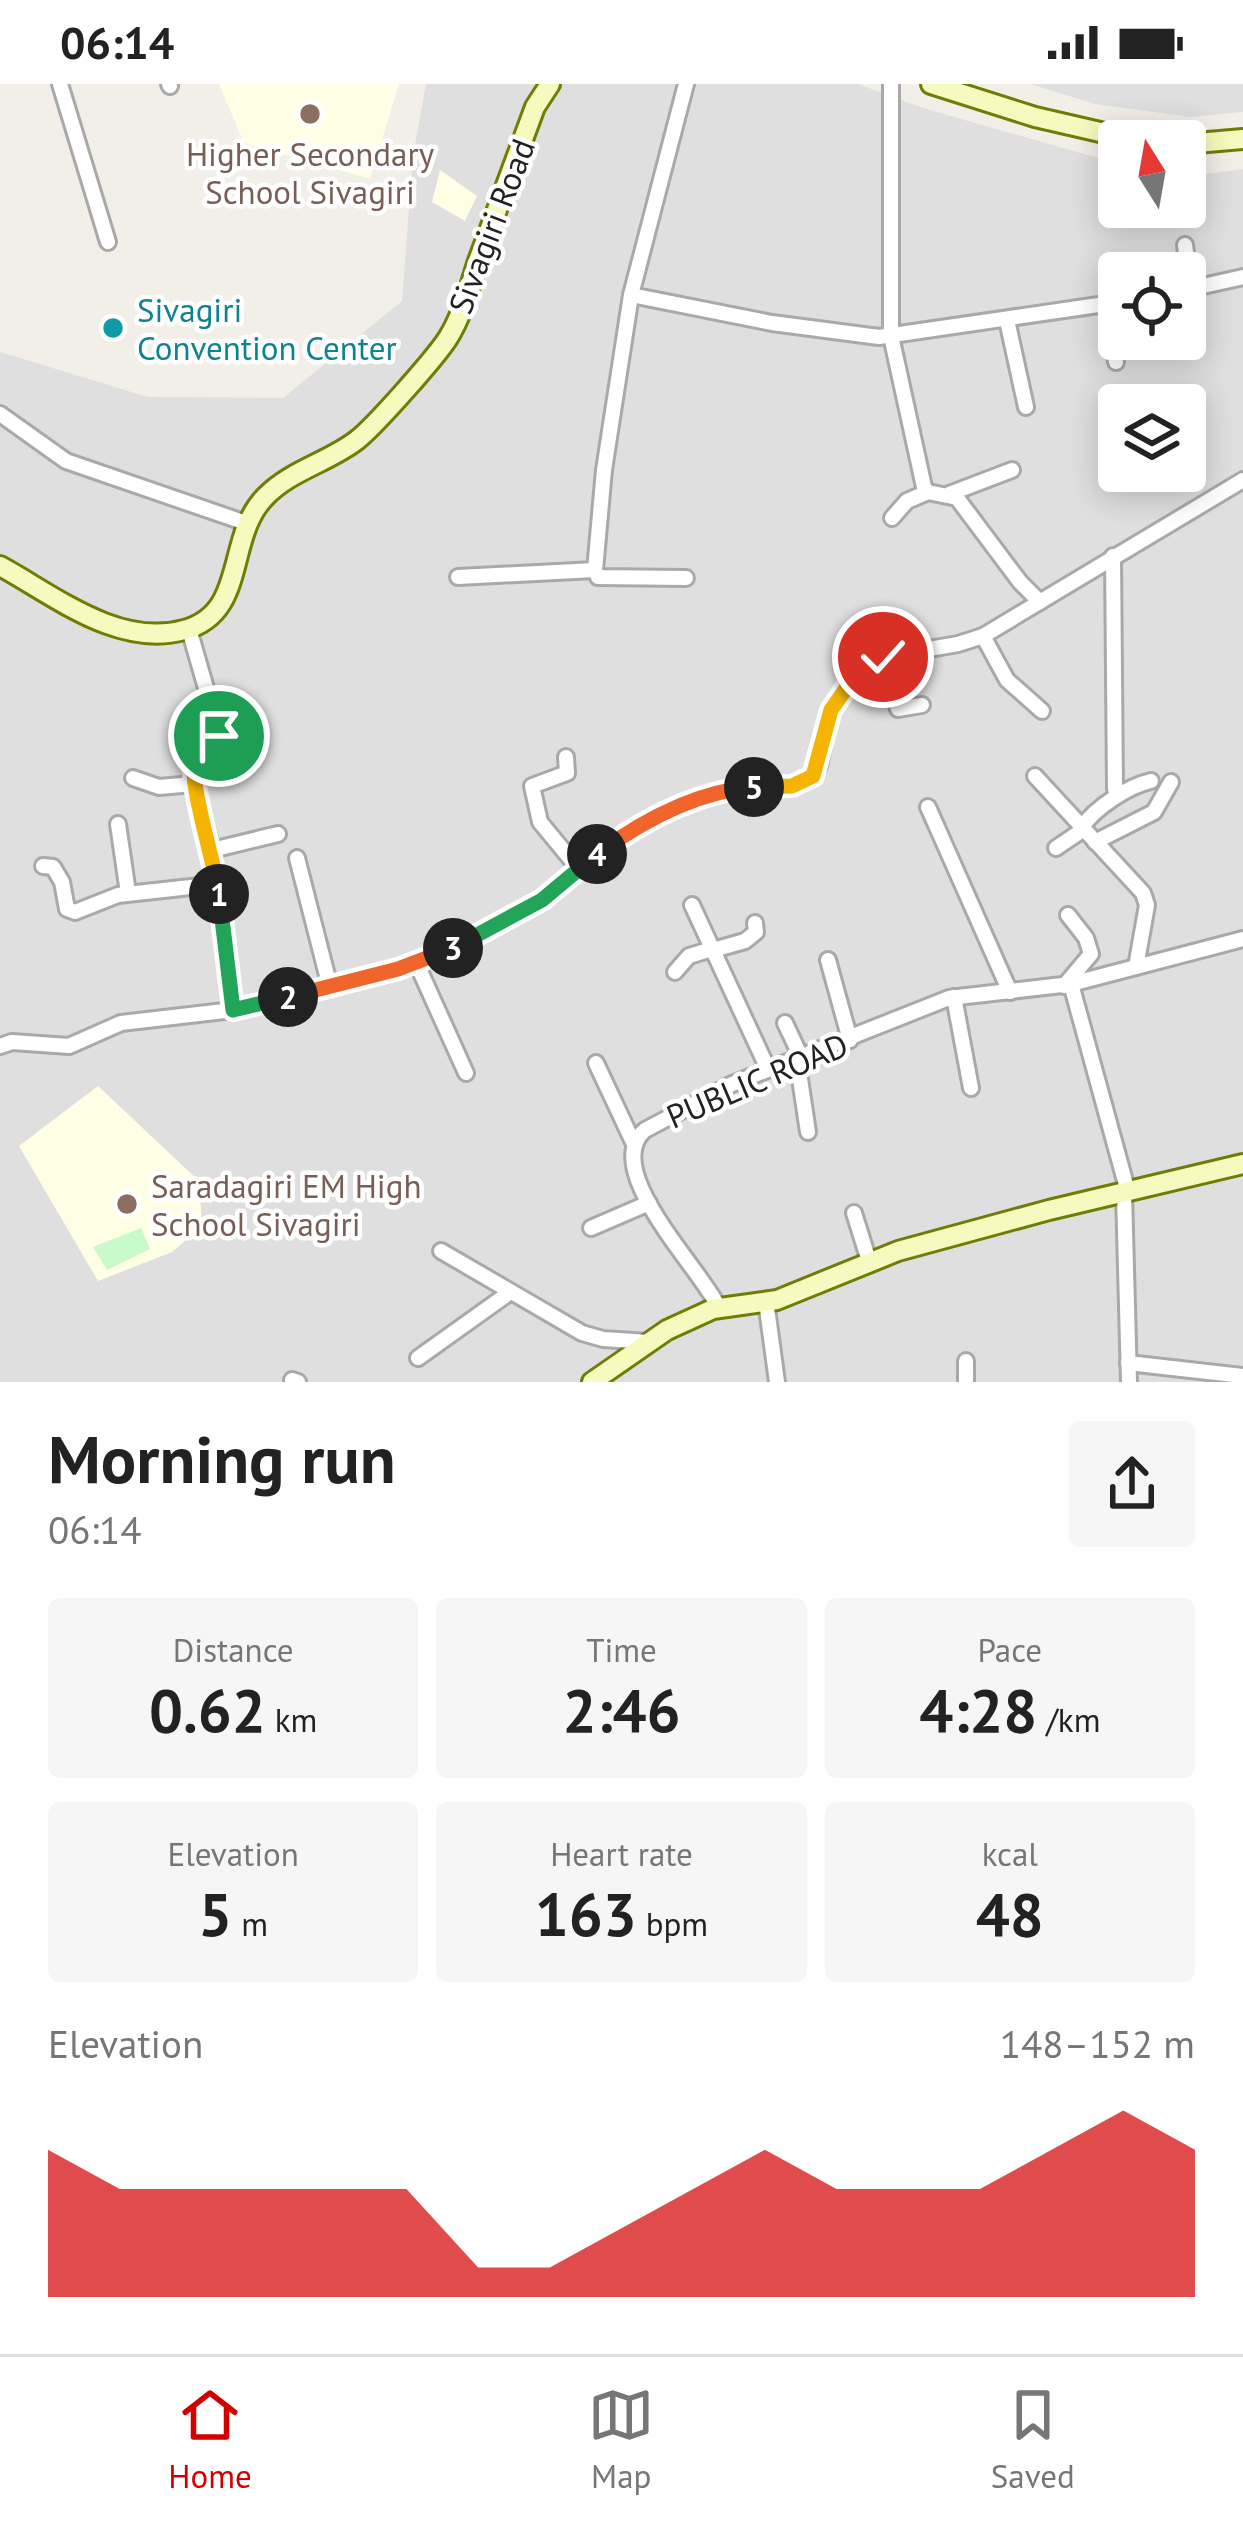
<!DOCTYPE html>
<meta charset="utf-8">
<style>
body{margin:0;font-family:"PT Sans",sans-serif;background:#f6f6f6;color:#222;height:100vh;display:flex;flex-direction:column;font-size:45px;white-space:nowrap}
*{box-sizing:border-box;margin:0}
p{font-size:39px;color:#767676}
.icon{flex:none;width:66px;height:66px;fill:none;stroke:currentColor;stroke-width:2;stroke-linecap:round;stroke-linejoin:round}
.map{position:relative;height:1298px;overflow:hidden}
.details{display:flex;flex-direction:column;background:#fff;flex:1}
.details>*{flex:none}
.needle{width:78px;rotate:349deg}
.buttons{position:absolute;left:1098px;top:36px;display:grid;gap:24px}
.buttons a{display:grid;place-items:center;width:108px;height:108px;border-radius:12px;background:#fff;box-shadow:0 6px 30px #0003;font-size:60px}
.pin{position:absolute;display:grid;place-items:center;width:102px;height:102px;color:#fff;margin:-51px;border:6px solid #fff;border-radius:50%;box-shadow:0 3px 12px #0007}
.km{position:absolute;width:60px;height:60px;margin:-30px;border-radius:50%;background:#222;color:#fff;font-size:33px;line-height:60px;text-align:center}
.round{display:grid;place-items:center;flex:none;width:126px;height:126px;border-radius:12px;background:#f6f6f6}
.summary{display:flex;align-items:center;justify-content:space-between;height:204px;padding:0 48px}
h1{font-size:66px;font-weight:700;line-height:90px}
.metrics{display:grid;grid-template-columns:repeat(3,1fr);gap:18px;height:204px;padding:12px 48px}
.metrics div{display:grid;align-content:center;border-radius:12px;background:#f6f6f6;text-align:center}
.metrics b{font-size:60px;font-weight:700}
.metrics small{font-size:33px;font-weight:400}
.metrics p{font-size:33px}
.chart{height:336px;padding:24px 48px}
.chart p{display:flex;justify-content:space-between}
.chart svg{width:100%;height:216px;margin-top:12px;fill:#d40000;opacity:.7}
.status{display:flex;justify-content:space-between;align-items:center;height:84px;padding:0 60px;background:#fff;direction:ltr}
.status svg{height:33px;fill:currentColor}
.tabs{display:flex;justify-content:space-around;align-items:center;height:168px;border-top:3px solid #e0e0e0;background:#fff;font-size:33px;color:#767676}
.tabs a{display:grid;justify-items:center;gap:6px}
.tabs .on{color:#d40000}
.map>svg:first-child{display:block}
.residential{fill:#e0dfdf;fill-rule:evenodd}
.education{fill:#ffffe5}
.park{fill:#c8facc}
.lines{fill:none;stroke-linecap:round;stroke-linejoin:round}
.street-casing{stroke:#a9a9a9;stroke-width:20}
.secondary-casing{stroke:#707d05;stroke-width:24}
.street{stroke:#fff;stroke-width:14}
.secondary{stroke:#f7fabf;stroke-width:18}
.split-1-casing{stroke:#fff;stroke-width:24}
.split-2-casing{stroke:#fff;stroke-width:24}
.split-3-casing{stroke:#fff;stroke-width:24}
.split-4-casing{stroke:#fff;stroke-width:24}
.split-5-casing{stroke:#fff;stroke-width:24}
.split-6-casing{stroke:#fff;stroke-width:24}
.split-1{stroke:#f5b400;stroke-width:15}
.split-2{stroke:#22a559;stroke-width:15}
.split-3{stroke:#f0652b;stroke-width:15}
.split-4{stroke:#22a559;stroke-width:15}
.split-5{stroke:#f0652b;stroke-width:15}
.split-6{stroke:#f5b400;stroke-width:15}
.education-dot{fill:#8d6e63;stroke:#fff;stroke-width:4.5}
.culture-dot{fill:#0f9aa8;stroke:#fff;stroke-width:4.5}
.labels{text-anchor:middle;dominant-baseline:central;stroke-width:9;stroke-linejoin:round;paint-order:stroke}
.education-label{font-size:33px;fill:#785e54;stroke:#fff}
.street-label{font-size:33px;fill:#222;stroke:#fff}
.culture-label{font-size:33px;fill:#0d838f;stroke:#fff;text-anchor:start}
</style>
<div class="status"><b>06:14</b><svg viewBox="0 0 49 12"><path d="M0 12V9h3v3zM5 12V6h3v6zM10 12V3h3v9zM15 12V0h3v12zM26 1h20v11H26zM47 4h2v5h-2z"/></svg></div>
<div class="map">
<svg width="1243" height="1298" viewBox="0 0 1243 1298">
<rect width="100%" height="100%" fill="#f2efe9"/>
<g class="residential">
<path d="M426 0H858L923 24 1119 80V123H1185V93L1243 85V1298H0V268L148 313 283 314 402 217 413 72ZM1119 189H1185V255H1119ZM1119 321H1185V387H1119Z"/>
<path d="M1030 0H1243V28L1191 33 1095 20Z"/>
</g>
<g class="education">
<path d="M219 0H399L370 95 244 59Z"/>
<path d="M440 86 477 112 465 137 432 118Z"/>
<path d="M98 1002 199 1097 202 1142 172 1168 98 1197 19 1062Z"/>
</g>
<path class="park" d="M141 1144 150 1165 107 1186 93 1163Z"/>
<g class="lines">
<defs>
<g id="street">
<path d="M60 0 108 158"/>
<path d="M169 0 170 2"/>
<path d="M686 0 631 211 772 239 879 253 1119 218"/>
<path d="M891 0V252L924 403 928 408 957 414 1020 498 1040 518"/>
<path d="M1185 161 1191 204"/>
<path d="M1185 206 1243 193"/>
<path d="M631 211 604 386 595 486 598 493 686 494"/>
<path d="M1107 220 1116 278"/>
<path d="M1007 236 1026 323"/>
<path d="M0 330 66 377 246 439"/>
<path d="M949 410 1012 386"/>
<path d="M892 434 907 417 928 408"/>
<path d="M1113 472 1115 705"/>
<path d="M458 493 595 486"/>
<path d="M189 545 218 646 217 659 198 674 192 693 213 770 233 926"/>
<path d="M983 552 1007 596 1042 627"/>
<path d="M883 573 898 625 922 621"/>
<path d="M566 673 567 689 532 702 540 738 578 784"/>
<path d="M1035 692 1143 809 1147 821 1136 883"/>
<path d="M133 694 159 703 193 700"/>
<path d="M928 723 1010 908"/>
<path d="M118 740 128 809"/>
<path d="M1082 743C1095 724 1128 702 1151 697"/>
<path d="M1095 758 1154 728 1171 698"/>
<path d="M1056 764 1084 745"/>
<path d="M212 766 278 750"/>
<path d="M297 774 330 903"/>
<path d="M43 782 53 783 62 798 67 825 75 828 118 811 218 800"/>
<path d="M692 821 768 985"/>
<path d="M713 866 745 857 756 848 755 839"/>
<path d="M828 876 850 956"/>
<path d="M416 878 466 989"/>
<path d="M675 888 689 872 712 865"/>
<path d="M1071 900 1128 1108"/>
<path d="M1064 902 1091 870 1086 854 1068 831"/>
<path d="M954 913 971 1004"/>
<path d="M785 939 801 973"/>
<path d="M0 962 12 958 69 962 121 939 233 926 398 885 446 867 542 816 610 761 664 729 731 705 792 702 808 696 819 682 831 626 869 580 883 573 958 560 983 552 1243 396"/>
<path d="M797 975 808 1048"/>
<path d="M596 979 633 1058"/>
<path d="M1124 1109 1129 1298"/>
<path d="M854 1129 869 1177"/>
<path d="M591 1144 649 1119"/>
<path d="M441 1167 582 1249 603 1255 649 1258"/>
<path d="M766 1217 777 1298"/>
<path d="M719 1224C701 1185 599 1085 645 1046L732 1000 949 914 1071 900 1243 855"/>
<path d="M418 1274 509 1209"/>
<path d="M1128 1279 1243 1292"/>
<path d="M292 1296 298 1298"/>
<path d="M966 1298V1277"/>
</g>
<g id="secondary">
<path d="M931 0 1035 33 1139 57"/>
<path d="M1185 60 1243 55"/>
<path d="M0 482C55 512 118 564 184 546 248 529 225 454 265 413 291 386 329 378 357 356 375 342 436 273 448 254 462 232 470 202 478 177 497 126 516 75 535 23L550 0"/>
<path d="M592 1298 667 1246 713 1225 777 1216 898 1167 1049 1126 1243 1080"/>
</g>
</defs>
<use href="#street" class="street-casing"/>
<use href="#secondary" class="secondary-casing"/>
<use href="#street" class="street"/>
<use href="#secondary" class="secondary"/>
</g>
<g class="lines">
<defs>
<path id="split-1" d="M219 652C213 665 200 668 195 680 188 695 216 785 219 810"/>
<path id="split-2" d="M219 810 233 926 288 913"/>
<path id="split-3" d="M288 913 398 885 453 864"/>
<path id="split-4" d="M453 864 542 816 597 770"/>
<path id="split-5" d="M597 770C642 737 698 707 754 703"/>
<path id="split-6" d="M754 703 792 702 813 692 831 626 854 593 883 573"/>
</defs>
<use href="#split-1" class="split-1-casing"/>
<use href="#split-2" class="split-2-casing"/>
<use href="#split-3" class="split-3-casing"/>
<use href="#split-4" class="split-4-casing"/>
<use href="#split-5" class="split-5-casing"/>
<use href="#split-6" class="split-6-casing"/>
<use href="#split-1" class="split-1"/>
<use href="#split-2" class="split-2"/>
<use href="#split-3" class="split-3"/>
<use href="#split-4" class="split-4"/>
<use href="#split-5" class="split-5"/>
<use href="#split-6" class="split-6"/>
</g>
<g class="education-dot">
<circle cx="310" cy="30" r="12"/>
<circle cx="127" cy="1120" r="12"/>
</g>
<circle class="culture-dot" cx="113" cy="244" r="12"/>
<g class="labels">
<g class="education-label">
<text x="310" y="69">Higher Secondary<tspan x="310" dy="38">School Sivagiri</tspan></text>
<text x="151" y="1101" text-anchor="start">Saradagiri EM High<tspan x="151" dy="38">School Sivagiri</tspan></text>
</g>
<g class="street-label">
<text transform="translate(491 142) rotate(-69)">Sivagiri Road</text>
<text transform="translate(757 996) rotate(-23)">PUBLIC ROAD</text>
</g>
<g class="culture-label">
<text x="137" y="225">Sivagiri<tspan x="137" dy="38">Convention Center</tspan></text>
</g>
</g>
</svg>
<div class="buttons">
<a><svg class="needle" viewBox="-14 -14 28 28"><path d="M0-13l5 13h-10z" fill="#e53935"/><path d="M0 13l5-13h-10z" fill="#767676"/></svg></a>
<a><svg class="icon" aria-label="locate" viewBox="0 0 24 24"><circle cx="12" cy="12" r="6"/><path d="M12 2v4M12 18v4M2 12h4M18 12h4"/></svg></a>
<a><svg class="icon" aria-label="layers" viewBox="0 0 24 24"><path d="M12 4l9 5-9 5-9-5zM3 14l9 5 9-5"/></svg></a>
</div>
<div class="pin" style="left:219px;top:652px;background:#1e9e55"><svg class="icon" aria-label="arrive" viewBox="0 0 24 24"><path d="M6 21V4h12l-3 4 3 4H6"/></svg></div>
<div class="pin" style="left:883px;top:573px;background:#d93025"><svg class="icon" aria-label="check" viewBox="0 0 24 24"><path d="M5 12l5 5 9-10"/></svg></div>
<b class="km" style="left:219px;top:810px">1</b>
<b class="km" style="left:288px;top:913px">2</b>
<b class="km" style="left:453px;top:864px">3</b>
<b class="km" style="left:597px;top:770px">4</b>
<b class="km" style="left:754px;top:703px">5</b>
</div>
<section class="details">
<div class="summary"><div><h1>Morning run</h1><p>06:14</p></div><a class="round"><svg class="icon" aria-label="share" viewBox="0 0 24 24"><path d="M12 15V3M7 8l5-5 5 5M5 13v7h14v-7"/></svg></a></div>
<div class="metrics">
<div><p>Distance</p><b>0.62<small> km</small></b></div>
<div><p>Time</p><b>2:46</b></div>
<div><p>Pace</p><b>4:28<small> /km</small></b></div>
</div>
<div class="metrics">
<div><p>Elevation</p><b>5<small> m</small></b></div>
<div><p>Heart rate</p><b>163<small> bpm</small></b></div>
<div><p>kcal</p><b>48</b></div>
</div>
<div class="chart"><p><span>Elevation</span>148–152 m</p>
<svg viewBox="0 0 160 44" preserveAspectRatio="none"><path d="M0 44V14L10 22L20 22L30 22L40 22L50 22L60 38L70 38L80 30L90 22L100 14L110 22L120 22L130 22L140 14L150 6L160 14V44z"/></svg>
</div>
</section>
<nav class="tabs">
<a class="on"><svg class="icon" aria-label="home" viewBox="0 0 24 24"><path d="M3 11l9-7 9 7M6 9v11h12V9"/></svg>Home</a>
<a><svg class="icon" aria-label="map" viewBox="0 0 24 24"><path d="M3 6l6-2 6 2 6-2v14l-6 2-6-2-6 2zM9 4v14M15 6v14"/></svg>Map</a>
<a><svg class="icon" aria-label="saved" viewBox="0 0 24 24"><path d="M7 4h10v16l-5-4-5 4z"/></svg>Saved</a>
</nav>
